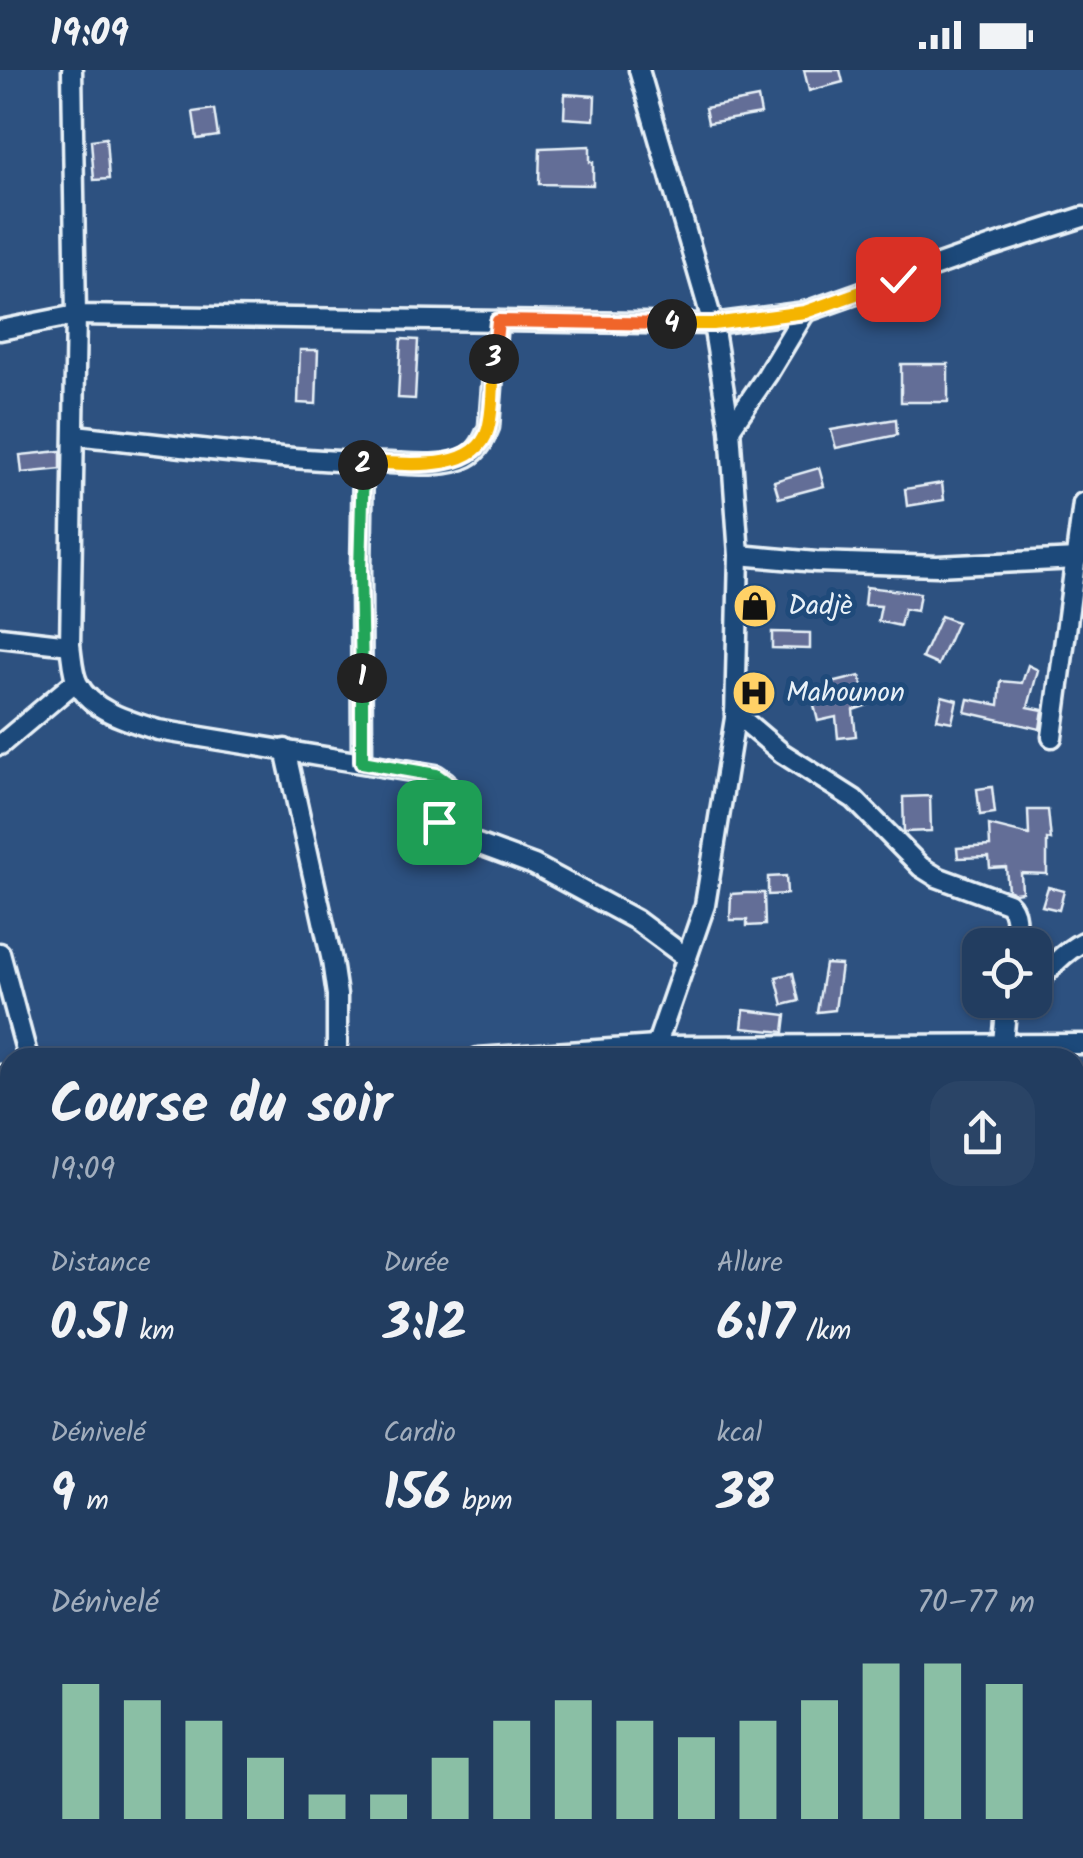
<!DOCTYPE html>
<html lang="fr">
<meta charset="utf-8">
<style>
body{margin:0;font-family:Kalam,sans-serif;background:#2a4466;color:#f1f3f6;height:100vh;display:flex;flex-direction:column;font-size:38px;white-space:nowrap}
*{box-sizing:border-box;margin:0}
p{font-size:32px;color:#a2aebd}
.icon{flex:none;width:55px;height:55px;fill:none;stroke:currentColor;stroke-width:2;stroke-linecap:round;stroke-linejoin:round}
.map{position:relative;flex:1;overflow:hidden}
.side{position:absolute;left:0px;top:978px;width:1085px;height:812px;display:flex;flex-direction:column;background:#223d60;border-radius:30px 30px 0 0;box-shadow:0 2px 8px #0004,0 0 0 2px #3f5675}
.side>*{flex:none}
.controls{position:absolute;left:962px;top:858px;display:grid;gap:20px}
.controls a{display:grid;place-items:center;width:90px;height:90px;border-radius:20px;background:#223d60;box-shadow:0 2px 8px #0004,0 0 0 2px #3f5675;font-size:50px}
.pin{position:absolute;display:grid;place-items:center;width:85px;height:85px;color:#fff;margin:-42px;border-radius:20px;box-shadow:0 5px 15px #0006}
.km{position:absolute;width:50px;height:50px;margin:-25px;border-radius:50%;background:#222;color:#fff;font-size:28px;line-height:50px;text-align:center}
.round{display:grid;place-items:center;flex:none;width:105px;height:105px;border-radius:30px;background:#2a4466}
.headline{display:flex;align-items:center;justify-content:space-between;height:170px;padding:0 50px}
h1{font-size:55px;font-weight:800;line-height:75px}
.metrics{display:grid;grid-template-columns:repeat(3,1fr);gap:15px;height:170px;padding:10px 50px}
.metrics div{display:grid;align-content:center}
.metrics b{font-size:50px;font-weight:800}
.metrics small{font-size:28px;font-weight:400}
.metrics p{font-size:28px}
.chart{height:280px;padding:20px 50px}
.chart p{display:flex;justify-content:space-between}
.chart svg{width:100%;height:180px;margin-top:10px;stroke:#8abfa5;stroke-width:6}
.status{display:flex;justify-content:space-between;align-items:center;height:70px;padding:0 50px;background:#223d60;direction:ltr}
.status svg{height:28px;fill:currentColor}
.map>svg:first-child{display:block}
.building{fill:#646e97;stroke:#e8f1f8;stroke-width:2.5}
.lines{fill:none;stroke-linecap:round;stroke-linejoin:round}
.street-casing{stroke:#e8f1f8;stroke-width:25}
.street{stroke:#1f4a7a;stroke-width:18}
.split-1-casing{stroke:#fff;stroke-width:20}
.split-2-casing{stroke:#fff;stroke-width:20}
.split-3-casing{stroke:#fff;stroke-width:20}
.split-4-casing{stroke:#fff;stroke-width:20}
.split-5-casing{stroke:#fff;stroke-width:20}
.split-1{stroke:#22a559;stroke-width:12}
.split-2{stroke:#22a559;stroke-width:12}
.split-3{stroke:#f5b400;stroke-width:12}
.split-4{stroke:#f0652b;stroke-width:12}
.split-5{stroke:#f5b400;stroke-width:12}
.labels{text-anchor:middle;dominant-baseline:central;stroke-width:10;stroke-linejoin:round;paint-order:stroke}
.poi-label{font-size:28px;fill:#e8f1f8;stroke:#1f4a7a;text-anchor:start}
</style>
<div class="status"><b>19:09</b><svg viewBox="0 0 49 12"><path d="M0 12V9h3v3zM5 12V6h3v6zM10 12V3h3v9zM15 12V0h3v12zM26 1h20v11H26zM47 4h2v5h-2z"/></svg></div>
<div class="map">
<svg width="1083" height="1788" viewBox="0 0 1083 1788">
<rect width="100%" height="100%" fill="#2d5180"/>
<filter id="ink" filterUnits="userSpaceOnUse"><feTurbulence type="fractalNoise" baseFrequency=".01" numOctaves="2"/><feDisplacementMap in="SourceGraphic" scale="20" xChannelSelector="R" yChannelSelector="G"/><feConvolveMatrix kernelMatrix="1 2 1 2 8 2 1 2 1" color-interpolation-filters="sRGB"/></filter>
<g filter="url(#ink)">
<g class="building">
<path d="M804 0H840L843 12 809 21Z"/>
<path d="M565 24 595 26 594 50 564 48Z"/>
<path d="M758 28 761 44 708 53 705 38Z"/>
<path d="M214 39 218 66 197 69 193 42Z"/>
<path d="M106 68 109 109 94 110 91 70Z"/>
<path d="M590 76V92H593V115L539 114 540 78Z"/>
<path d="M401 269 418 270 415 329 398 328Z"/>
<path d="M300 280H318L316 334 298 333Z"/>
<rect x="901" y="294" width="47" height="38"/>
<path d="M896 349 897 365 836 378 831 360Z"/>
<path d="M61 381V399L22 403 20 385Z"/>
<path d="M819 398 824 416 779 428 774 411Z"/>
<path d="M942 413 944 430 907 436 905 419Z"/>
<path d="M866 517 920 523 917 541 904 539 900 556 878 551 881 536 864 535Z"/>
<path d="M941 546 957 552 938 595 922 588Z"/>
<path d="M772 562 810 563V579L772 578Z"/>
<path d="M1028 595 1038 600 1028 637 1043 640 1040 659 965 642 968 629 999 635 1001 611 1022 613Z"/>
<path d="M860 606 868 635 853 640 856 666 838 668 836 647 818 651 814 635 827 632 824 615Z"/>
<path d="M942 626 957 630 952 652 937 649Z"/>
<path d="M992 717 995 743 980 745 977 719Z"/>
<path d="M930 726 931 761 904 762 903 727Z"/>
<path d="M1028 740H1048L1051 770 1047 769V804L1021 803 1022 822 1015 823 1008 820 1006 797 990 798 989 787 958 788 957 778 990 776 989 755 1029 765Z"/>
<path d="M786 806 787 824 768 825V807Z"/>
<path d="M1048 817 1064 821 1059 840 1042 836Z"/>
<path d="M746 823H764L765 855 747 856V850H730L731 824Z"/>
<path d="M825 894 841 895 835 940 817 942Z"/>
<path d="M793 903 799 931 783 935 776 907Z"/>
<path d="M744 940 786 945 784 962 742 958Z"/>
</g>
<g class="lines">
<defs>
<g id="street">
<path d="M72 0 76 245 713 254 805 242 992 176 1083 147"/>
<path d="M639 0 713 254 730 359 739 485 735 648 705 835 652 988"/>
<path d="M0 260 76 245 70 575C72 587 72 603 78 614 93 642 130 651 158 660L436 705 446 712 436 744 444 758 461 768 534 795 636 850 687 888"/>
<path d="M730 359 767 305 805 242"/>
<path d="M75 365C180 376 284 391 390 393 413 394 446 398 467 387 479 381 484 369 489 357L497 251"/>
<path d="M739 485 816 492 937 496 1077 489"/>
<path d="M0 567 70 575"/>
<path d="M735 643 782 683 854 729 921 797 937 807 1008 833C1020 844 1014 860 1013 875"/>
<path d="M1052 667 1083 433"/>
<path d="M0 675 76 611"/>
<path d="M285 679 332 891 337 925V988"/>
<path d="M362 692 361 501 363 393"/>
<path d="M0 883 28 988"/>
<path d="M1035 916C1049 899 1063 882 1083 872"/>
<path d="M1003 973 1007 930"/>
<path d="M478 988 656 976 1083 974"/>
<path d="M0 1005H10"/>
<path d="M0 1225 10 1228"/>
<path d="M0 1393 10 1391"/>
<path d="M0 1620 10 1627"/>
<path d="M834 1780 837 1788"/>
<path d="M113 1788 123 1780"/>
<path d="M179 1788 181 1780"/>
<path d="M331 1788 334 1780"/>
</g>
</defs>
<use href="#street" class="street-casing"/>
<use href="#street" class="street"/>
</g>
</g>
<g class="lines" filter="url(#ink)">
<defs>
<path id="split-1" d="M362 608V692L436 705 446 712 437 737 436 744 439 752"/>
<path id="split-2" d="M362 608 360 500 363 395"/>
<path id="split-3" d="M363 395V392C400 393 476 405 488 359 494 337 492 312 494 289"/>
<path id="split-4" d="M494 289 498 251 672 254"/>
<path id="split-5" d="M672 254H713L805 242 898 209"/>
</defs>
<use href="#split-1" class="split-1-casing"/>
<use href="#split-2" class="split-2-casing"/>
<use href="#split-3" class="split-3-casing"/>
<use href="#split-4" class="split-4-casing"/>
<use href="#split-5" class="split-5-casing"/>
<use href="#split-1" class="split-1"/>
<use href="#split-2" class="split-2"/>
<use href="#split-3" class="split-3"/>
<use href="#split-4" class="split-4"/>
<use href="#split-5" class="split-5"/>
</g>
<defs>
<symbol id="shop-disc" viewBox="-11 -11 22 22"><circle r="9.5" fill="#ffd166" stroke="#1f4a7a"/><path d="M-5-2.5h2.3a2.7 3.5 0 0 1 5.4 0H5L5.5 6h-11ZM-1.5-2.5h3a1.5 2.3 0 0 0-3 0Z" fill="#111"/></symbol>
<symbol id="hospital-disc" viewBox="-11 -11 22 22"><circle r="9.5" fill="#ffd166" stroke="#1f4a7a"/><path d="M-5-5h3v3.5h4V-5h3V5h-3V1.5h-4V5h-3Z" fill="#111"/></symbol>
</defs>
<g fill-rule="evenodd">
<use href="#shop-disc" x="730" y="511" width="50" height="50"/>
<use href="#hospital-disc" x="729" y="598" width="50" height="50"/>
</g>
<g class="labels">
<g class="poi-label">
<text x="788" y="536">Dadjè</text>
<text x="786" y="623">Mahounon</text>
</g>
</g>
</svg>
<div class="controls">
<a><svg class="icon" aria-label="locate" viewBox="0 0 24 24"><circle cx="12" cy="12" r="6"/><path d="M12 2v4M12 18v4M2 12h4M18 12h4"/></svg></a>
</div>
<div class="pin" style="left:439px;top:752px;background:#1e9e55"><svg class="icon" aria-label="arrive" viewBox="0 0 24 24"><path d="M6 21V4h12l-3 4 3 4H6"/></svg></div>
<div class="pin" style="left:898px;top:209px;background:#d93025"><svg class="icon" aria-label="check" viewBox="0 0 24 24"><path d="M5 12l5 5 9-10"/></svg></div>
<b class="km" style="left:362px;top:608px">1</b>
<b class="km" style="left:363px;top:395px">2</b>
<b class="km" style="left:494px;top:289px">3</b>
<b class="km" style="left:672px;top:254px">4</b>
<section class="side">
<div class="headline"><div><h1>Course du soir</h1><p>19:09</p></div><a class="round"><svg class="icon" aria-label="share" viewBox="0 0 24 24"><path d="M12 15V3M7 8l5-5 5 5M5 13v7h14v-7"/></svg></a></div>
<div class="metrics">
<div><p>Distance</p><b>0.51<small> km</small></b></div>
<div><p>Durée</p><b>3:12</b></div>
<div><p>Allure</p><b>6:17<small> /km</small></b></div>
</div>
<div class="metrics">
<div><p>Dénivelé</p><b>9<small> m</small></b></div>
<div><p>Cardio</p><b>156<small> bpm</small></b></div>
<div><p>kcal</p><b>38</b></div>
</div>
<div class="chart"><p><span>Dénivelé</span>70–77 m</p>
<svg viewBox="0 0 160 44" preserveAspectRatio="none"><path d="M5 44V11M15 44V15M25 44V20M35 44V29M45 44V38M55 44V38M65 44V29M75 44V20M85 44V15M95 44V20M105 44V24M115 44V20M125 44V15M135 44V6M145 44V6M155 44V11"/></svg>
</div>
</section>
</div>
